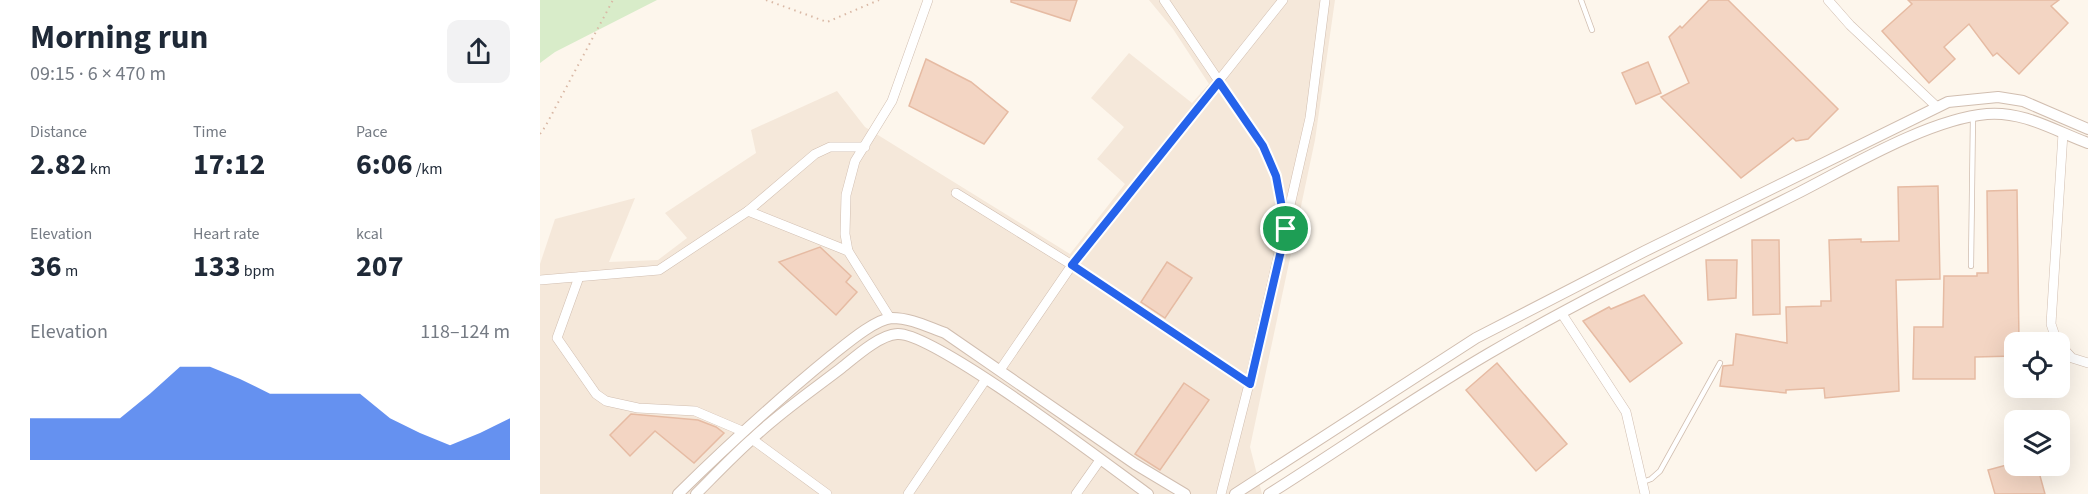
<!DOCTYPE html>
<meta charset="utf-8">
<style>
body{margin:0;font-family:"Source Sans 3",sans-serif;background:#f2f2f3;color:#1f2937;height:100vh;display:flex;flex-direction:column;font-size:22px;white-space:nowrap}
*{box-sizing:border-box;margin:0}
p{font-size:20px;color:#747a83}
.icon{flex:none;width:33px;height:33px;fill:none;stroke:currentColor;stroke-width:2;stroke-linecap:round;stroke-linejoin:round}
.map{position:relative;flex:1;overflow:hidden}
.drawer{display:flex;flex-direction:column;background:#fff;width:540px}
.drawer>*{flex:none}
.controls{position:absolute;left:1464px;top:332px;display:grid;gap:12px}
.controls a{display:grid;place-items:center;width:66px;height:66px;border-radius:12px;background:#fff;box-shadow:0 6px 24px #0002;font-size:30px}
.pin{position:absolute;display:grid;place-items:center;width:51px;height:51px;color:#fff;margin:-26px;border:3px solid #fff;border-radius:50%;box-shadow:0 2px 6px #0007}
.round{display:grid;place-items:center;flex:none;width:63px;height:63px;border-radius:12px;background:#f2f2f3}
.summary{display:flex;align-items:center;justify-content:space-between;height:102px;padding:0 30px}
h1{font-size:33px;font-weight:700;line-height:45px}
.metrics{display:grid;grid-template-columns:repeat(3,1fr);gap:9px;height:102px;padding:6px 30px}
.metrics div{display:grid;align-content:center}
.metrics b{font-size:30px;font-weight:700}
.metrics small{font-size:16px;font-weight:400}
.metrics p{font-size:16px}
.chart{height:168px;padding:12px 30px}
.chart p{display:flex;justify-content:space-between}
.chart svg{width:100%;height:108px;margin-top:6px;fill:#2563eb;opacity:.7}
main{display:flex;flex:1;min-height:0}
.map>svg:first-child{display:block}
.residential{fill:#f5e8da}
.green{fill:#d8ecc9}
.building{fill:#f3d5c3;stroke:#e6bba3;stroke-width:1.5}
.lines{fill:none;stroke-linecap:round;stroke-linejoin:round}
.service-casing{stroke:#d1beb0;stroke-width:6}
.minor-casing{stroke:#d1beb0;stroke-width:10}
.tertiary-casing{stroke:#d1beb0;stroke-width:12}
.path{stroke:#d9b8a5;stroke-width:2;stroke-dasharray:1.5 4.5;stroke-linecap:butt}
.service{stroke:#fff;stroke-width:4.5}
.minor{stroke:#fff;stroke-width:9}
.tertiary{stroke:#fff;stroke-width:10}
.route-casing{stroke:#fff;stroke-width:12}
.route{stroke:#2563eb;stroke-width:8}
</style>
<main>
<section class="drawer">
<div class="summary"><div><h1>Morning run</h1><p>09:15 · 6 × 470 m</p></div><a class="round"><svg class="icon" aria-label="share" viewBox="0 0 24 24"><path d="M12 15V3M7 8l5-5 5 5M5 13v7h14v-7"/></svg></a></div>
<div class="metrics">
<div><p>Distance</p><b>2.82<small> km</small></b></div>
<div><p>Time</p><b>17:12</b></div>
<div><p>Pace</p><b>6:06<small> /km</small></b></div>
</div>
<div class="metrics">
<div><p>Elevation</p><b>36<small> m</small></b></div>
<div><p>Heart rate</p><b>133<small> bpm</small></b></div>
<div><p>kcal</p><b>207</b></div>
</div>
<div class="chart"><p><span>Elevation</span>118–124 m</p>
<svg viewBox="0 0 160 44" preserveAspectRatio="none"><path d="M0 44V27L10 27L20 27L30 27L40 17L50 6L60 6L70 11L80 17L90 17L100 17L110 17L120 27L130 33L140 38L150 33L160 27V44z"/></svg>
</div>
</section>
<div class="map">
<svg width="1548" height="494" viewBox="0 0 1548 494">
<rect width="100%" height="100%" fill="#fdf6ec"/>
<path class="residential" d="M609 0H795L775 140 710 447 722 494H0V264L15 219 95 198 69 262 118 260 147 238 125 213 216 153 211 130 297 91 325 127 530 254 585 184 557 159 584 127 551 98 589 53 652 103 669 84 633 29Z"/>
<path class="green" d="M0 0H117L15 52 0 63Z"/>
<g class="building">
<path d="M471 0H537L530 21 471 2Z"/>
<path d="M1169 0H1188L1298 109 1268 139 1256 141 1253 138 1201 178 1121 97 1149 83 1129 37 1140 26 1142 28Z"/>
<path d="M1368 0H1519L1511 6 1528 23 1479 74 1457 53 1453 56 1429 24 1404 47 1415 59 1389 83 1342 31 1372 4Z"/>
<path d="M386 59 431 82 468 112 444 144 369 106Z"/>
<path d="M1108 62 1121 93 1096 104 1082 73Z"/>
<path d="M1398 186 1400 279 1356 280 1359 391 1285 398 1284 388 1246 390V393L1180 386 1183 366 1193 365 1196 334 1247 343 1246 307 1281 306V301H1291L1289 240 1321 239V242L1359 241 1358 187Z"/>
<path d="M1477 190 1479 342H1474V356L1435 357V379H1373L1374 327H1403L1404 276H1437V273H1448L1447 191Z"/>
<path d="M1212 240H1239L1240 314 1213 315Z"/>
<path d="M280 247 311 276 306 282 317 292 296 315 239 262Z"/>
<path d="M1166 260H1197L1196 298 1168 300Z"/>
<path d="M627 262 652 278 625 318 601 302Z"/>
<path d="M1104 295 1142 343 1090 382 1043 321 1069 307 1071 309Z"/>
<path d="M957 363 1027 444 996 471 926 390Z"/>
<path d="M644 383 669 400 620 470 595 454Z"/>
<path d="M91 414 158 420 176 427 184 433 154 463 115 431 90 456 70 435Z"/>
<path d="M1474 463V465H1497L1505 494H1455L1448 470Z"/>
</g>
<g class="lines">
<defs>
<g id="service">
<path d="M1041 0 1052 30"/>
<path d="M1431 266 1433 116"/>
<path d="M1103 482 1111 479 1120 471 1180 363"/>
</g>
<g id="minor">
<path d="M624 0 723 146 736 176 745 225"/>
<path d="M1288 0 1310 25 1397 107"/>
<path d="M416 193 532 265 709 384"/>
<path d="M208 211 275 154 290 147H325"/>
<path d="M39 277 17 338 56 394 66 401 98 408 155 411 202 431"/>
<path d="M0 280 119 270 208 211 308 251"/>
<path d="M1022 314 1086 412 1105 494"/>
<path d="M350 318 308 251 305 234 306 195 315 161 352 101 388 0"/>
<path d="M1517 342 1511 324 1523 133"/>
<path d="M1520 345 1532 358 1548 363"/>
<path d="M460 370 532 265 743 0"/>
<path d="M212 439 287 494"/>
<path d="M368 494 446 379"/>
<path d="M536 494 560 460"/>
<path d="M681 494 709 384 770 118 785 0"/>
</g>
<g id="tertiary">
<path d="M138 494C187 446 237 400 291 356 305 345 335 319 352 318 371 318 388 327 405 333L595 464 645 494"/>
<path d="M156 494C174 476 192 457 211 440 238 414 270 392 300 369 314 358 339 335 357 334 393 331 569 466 608 494"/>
<path d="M695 494 936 338 1105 251 1408 102 1458 97 1483 101 1548 129"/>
<path d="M729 494C802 448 873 398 948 354 1047 296 1152 246 1256 194 1309 167 1389 119 1447 114 1484 111 1515 131 1548 143"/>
</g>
</defs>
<use href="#service" class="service-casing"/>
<use href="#minor" class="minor-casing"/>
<use href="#tertiary" class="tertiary-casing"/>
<g class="path">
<path d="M226 0 287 22 339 0"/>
<path d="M0 134 5 127 73 0"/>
</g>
<use href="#service" class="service"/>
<use href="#minor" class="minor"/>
<use href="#tertiary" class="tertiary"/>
</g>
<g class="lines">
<defs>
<path id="route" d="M679 82 723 146 736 176 746 229 710 384 532 265Z"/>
</defs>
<use href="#route" class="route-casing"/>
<use href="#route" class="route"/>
</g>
</svg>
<div class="controls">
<a><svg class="icon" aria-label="locate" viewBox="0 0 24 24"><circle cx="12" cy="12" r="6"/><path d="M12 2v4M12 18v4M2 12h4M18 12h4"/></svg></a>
<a><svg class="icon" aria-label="layers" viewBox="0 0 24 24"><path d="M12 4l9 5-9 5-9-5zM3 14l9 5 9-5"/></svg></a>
</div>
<div class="pin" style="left:746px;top:229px;background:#1e9e55"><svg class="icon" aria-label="arrive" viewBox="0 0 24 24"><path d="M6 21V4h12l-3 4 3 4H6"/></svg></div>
</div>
</main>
